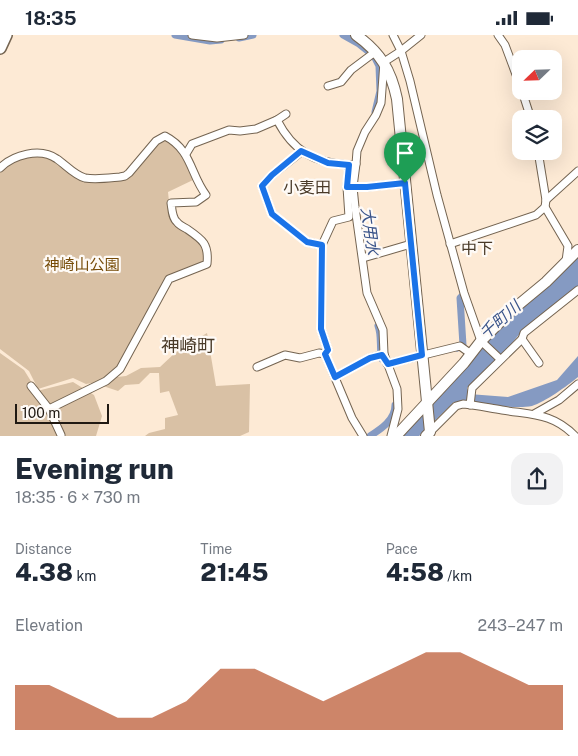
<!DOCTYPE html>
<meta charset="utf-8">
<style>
body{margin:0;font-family:"Public Sans","Noto Sans JP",sans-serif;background:#f2f2f3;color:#1f2937;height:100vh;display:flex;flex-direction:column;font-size:19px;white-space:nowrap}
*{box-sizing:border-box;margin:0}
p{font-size:16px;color:#747a83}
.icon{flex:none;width:28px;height:28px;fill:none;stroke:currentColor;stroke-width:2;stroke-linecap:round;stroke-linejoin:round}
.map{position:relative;height:401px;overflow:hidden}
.panel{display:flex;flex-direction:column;background:#fff;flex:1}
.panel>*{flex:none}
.needle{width:32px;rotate:247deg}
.controls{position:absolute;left:512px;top:15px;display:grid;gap:10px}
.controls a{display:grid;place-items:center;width:50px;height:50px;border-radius:10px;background:#fff;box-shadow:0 5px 20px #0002;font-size:25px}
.scale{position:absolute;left:15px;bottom:12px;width:94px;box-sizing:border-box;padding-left:5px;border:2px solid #201912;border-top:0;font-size:14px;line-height:18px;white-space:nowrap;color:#201912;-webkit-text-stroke:4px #fefaf6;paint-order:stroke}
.pin{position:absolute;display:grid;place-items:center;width:42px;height:42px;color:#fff;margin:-51px -21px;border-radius:50% 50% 50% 0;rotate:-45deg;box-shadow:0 0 5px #0007}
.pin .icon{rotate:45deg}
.round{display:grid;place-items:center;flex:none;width:52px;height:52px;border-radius:15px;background:#f2f2f3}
.headline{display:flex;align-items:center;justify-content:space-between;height:85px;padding:0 15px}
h1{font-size:28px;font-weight:800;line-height:38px}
.metrics{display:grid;grid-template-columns:repeat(3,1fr);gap:8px;height:85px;padding:5px 15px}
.metrics div{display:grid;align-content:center}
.metrics b{font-size:25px;font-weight:800}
.metrics small{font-size:14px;font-weight:400}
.metrics p{font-size:14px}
.chart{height:140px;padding:10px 15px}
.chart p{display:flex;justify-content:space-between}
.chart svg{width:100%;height:90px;margin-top:5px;fill:#b9522b;opacity:.7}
.status{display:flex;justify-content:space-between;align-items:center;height:35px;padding:0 25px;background:#fff;direction:ltr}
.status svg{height:14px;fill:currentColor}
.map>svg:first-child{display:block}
.green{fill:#d9c1a5}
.water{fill:#859ac2}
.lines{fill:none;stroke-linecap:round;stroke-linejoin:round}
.canal{stroke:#859ac2;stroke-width:7}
.street-casing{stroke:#746451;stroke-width:9}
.secondary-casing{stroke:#746451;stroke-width:12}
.primary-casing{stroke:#746451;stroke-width:14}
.street{stroke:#fff;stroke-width:7}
.secondary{stroke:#fff;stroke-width:10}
.primary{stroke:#fff;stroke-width:11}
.route-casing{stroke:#fff;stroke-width:10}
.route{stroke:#1a73e8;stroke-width:6}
.labels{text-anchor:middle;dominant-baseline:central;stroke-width:4.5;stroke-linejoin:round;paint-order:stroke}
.park-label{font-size:15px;fill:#764b07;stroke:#fefaf6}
.neighbourhood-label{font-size:16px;fill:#493a28;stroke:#fefaf6}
.water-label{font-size:16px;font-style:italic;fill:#3a548a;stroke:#fefaf6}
.quarter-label{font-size:18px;fill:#493a28;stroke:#fefaf6}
</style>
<div class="status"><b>18:35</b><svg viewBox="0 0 49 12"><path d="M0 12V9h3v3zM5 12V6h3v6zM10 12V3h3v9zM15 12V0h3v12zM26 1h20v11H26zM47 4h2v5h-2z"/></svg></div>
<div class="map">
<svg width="578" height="401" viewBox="0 0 578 401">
<rect width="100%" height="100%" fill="#fdead5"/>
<g class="green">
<path d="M165 106 172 107 187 126 193 145 168 157 171 186 202 210 205 224 201 229 168 242 132 305 123 324 114 336 99 347 86 349 73 343 38 354 29 336 0 314V137C13 123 38 113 56 126 66 133 72 142 84 146 96 149 111 147 123 144 142 139 147 113 165 106Z"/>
<path d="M207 298 216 351 250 349 249 397 240 401H145L149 398 165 394V383L178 380 169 356 160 358 159 338H150L139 349 125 350 118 356 103 351 117 342 126 341 141 333 160 332 176 317Z"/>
<path d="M0 318 24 335 37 356 73 347 94 360 102 381 96 401H0Z"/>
</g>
<path class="water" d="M578 221V252L523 295 507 314 467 353 469 359 508 362 557 345 578 321V342C567 351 545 367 532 371 513 375 476 367 454 367L419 401H399L483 308Z"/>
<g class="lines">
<g class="canal">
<path d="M175 0 210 6 221 5"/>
<path d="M343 0 359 9 374 21 379 31 380 56 375 77"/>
<path d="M239 3 253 0"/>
<path d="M378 291C382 301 379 313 382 324"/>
<path d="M457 313 463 310 460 263 463 260"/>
<path d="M370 401C381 394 395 385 395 370"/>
</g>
<defs>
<g id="street">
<path d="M192 0 217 3 244 0"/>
<path d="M393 0 401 16 410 46 437 160 464 258 481 306 500 324"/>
<path d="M498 0 505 10 521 53"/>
<path d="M328 51 341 47 351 35 375 17"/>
<path d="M522 56 531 84"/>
<path d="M277 85 286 79"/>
<path d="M301 117 272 140 262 151 272 179 307 207 322 210 333 186 349 182 347 152 349 130 356 129 357 116 365 97 376 80 381 68 384 27 401 16 421 0"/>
<path d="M186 119 192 109 229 95 240 96 256 94 277 85C293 116 314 128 349 130"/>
<path d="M356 129 353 152 355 172 367 258 383 295 384 319 397 354 398 374 391 401"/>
<path d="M0 133C13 120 40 112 57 124 66 130 74 140 85 143 96 145 109 143 120 142L125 141 129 138 156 106 165 101C192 115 190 139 206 160L196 167 171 168C172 174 172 183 177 187 179 190 183 192 187 194 203 205 209 209 207 229L169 244 120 334 106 346 49 374"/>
<path d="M350 152H367L405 148"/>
<path d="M546 165 578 136"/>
<path d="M545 172 568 211 566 226"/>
<path d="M450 209 536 180 545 172 546 165 538 116"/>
<path d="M322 210 321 294 328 315 325 319 352 383 363 401"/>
<path d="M363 223 411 209"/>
<path d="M522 304 539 328"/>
<path d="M387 329 460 311 471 319"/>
<path d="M257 332 285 320 300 323 319 318 325 319"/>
<path d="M335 342 370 323 384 319"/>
<path d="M31 351 49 374 61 400"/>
<path d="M470 370 472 353 522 304 524 298 578 255"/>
<path d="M534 379 559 365 578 349"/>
<path d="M430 397 456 371 463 369C476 370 489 373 502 375 532 380 553 378 575 401"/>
</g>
<g id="secondary">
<path d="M356 0C380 17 391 35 397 64L430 397 426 401"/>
<path d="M396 401 464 328 481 306 511 276 546 247 578 215"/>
</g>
<path id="primary" d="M0 13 6 0"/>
</defs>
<use href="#street" class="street-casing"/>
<use href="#secondary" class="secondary-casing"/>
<use href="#primary" class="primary-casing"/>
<use href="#street" class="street"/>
<use href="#secondary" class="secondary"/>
<use href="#primary" class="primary"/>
</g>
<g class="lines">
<defs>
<path id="route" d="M301 116 328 128 349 130 347 152H367L405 148 422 320 388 329 382 320 370 323 335 342 325 319 328 315 321 294 322 210 307 207 272 179 262 151 272 140Z"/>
</defs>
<use href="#route" class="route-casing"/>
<use href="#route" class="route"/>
</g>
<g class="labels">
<g class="park-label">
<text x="82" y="229">神崎山公園</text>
</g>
<g class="neighbourhood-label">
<text x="307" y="152">小麦田</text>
<text x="477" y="213">中下</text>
</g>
<g class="water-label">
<text transform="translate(370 196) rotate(82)">大用水</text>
<text transform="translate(500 285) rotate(-42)">千町川</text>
</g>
<g class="quarter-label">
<text x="188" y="310">神崎町</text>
</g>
</g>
</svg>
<div class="controls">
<a><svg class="needle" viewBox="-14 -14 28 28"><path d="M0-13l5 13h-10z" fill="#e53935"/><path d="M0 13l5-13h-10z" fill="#747a83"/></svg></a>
<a><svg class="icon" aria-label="layers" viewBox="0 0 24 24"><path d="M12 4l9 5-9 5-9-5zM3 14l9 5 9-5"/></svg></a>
</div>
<div class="scale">100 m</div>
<div class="pin" style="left:405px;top:148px;background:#1e9e55"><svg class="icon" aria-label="arrive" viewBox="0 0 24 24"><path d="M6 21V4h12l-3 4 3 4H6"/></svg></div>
</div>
<section class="panel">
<div class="headline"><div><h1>Evening run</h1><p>18:35 · 6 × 730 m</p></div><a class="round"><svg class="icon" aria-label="share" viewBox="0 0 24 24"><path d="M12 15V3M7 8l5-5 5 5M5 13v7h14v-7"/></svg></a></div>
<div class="metrics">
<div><p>Distance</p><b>4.38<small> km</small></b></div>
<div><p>Time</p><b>21:45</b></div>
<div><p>Pace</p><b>4:58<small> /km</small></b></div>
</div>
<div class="chart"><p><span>Elevation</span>243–247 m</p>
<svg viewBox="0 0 160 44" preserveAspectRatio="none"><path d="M0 44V22L10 22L20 30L30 38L40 38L50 30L60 14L70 14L80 22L90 30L100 22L110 14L120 6L130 6L140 14L150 22L160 22V44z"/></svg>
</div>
</section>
